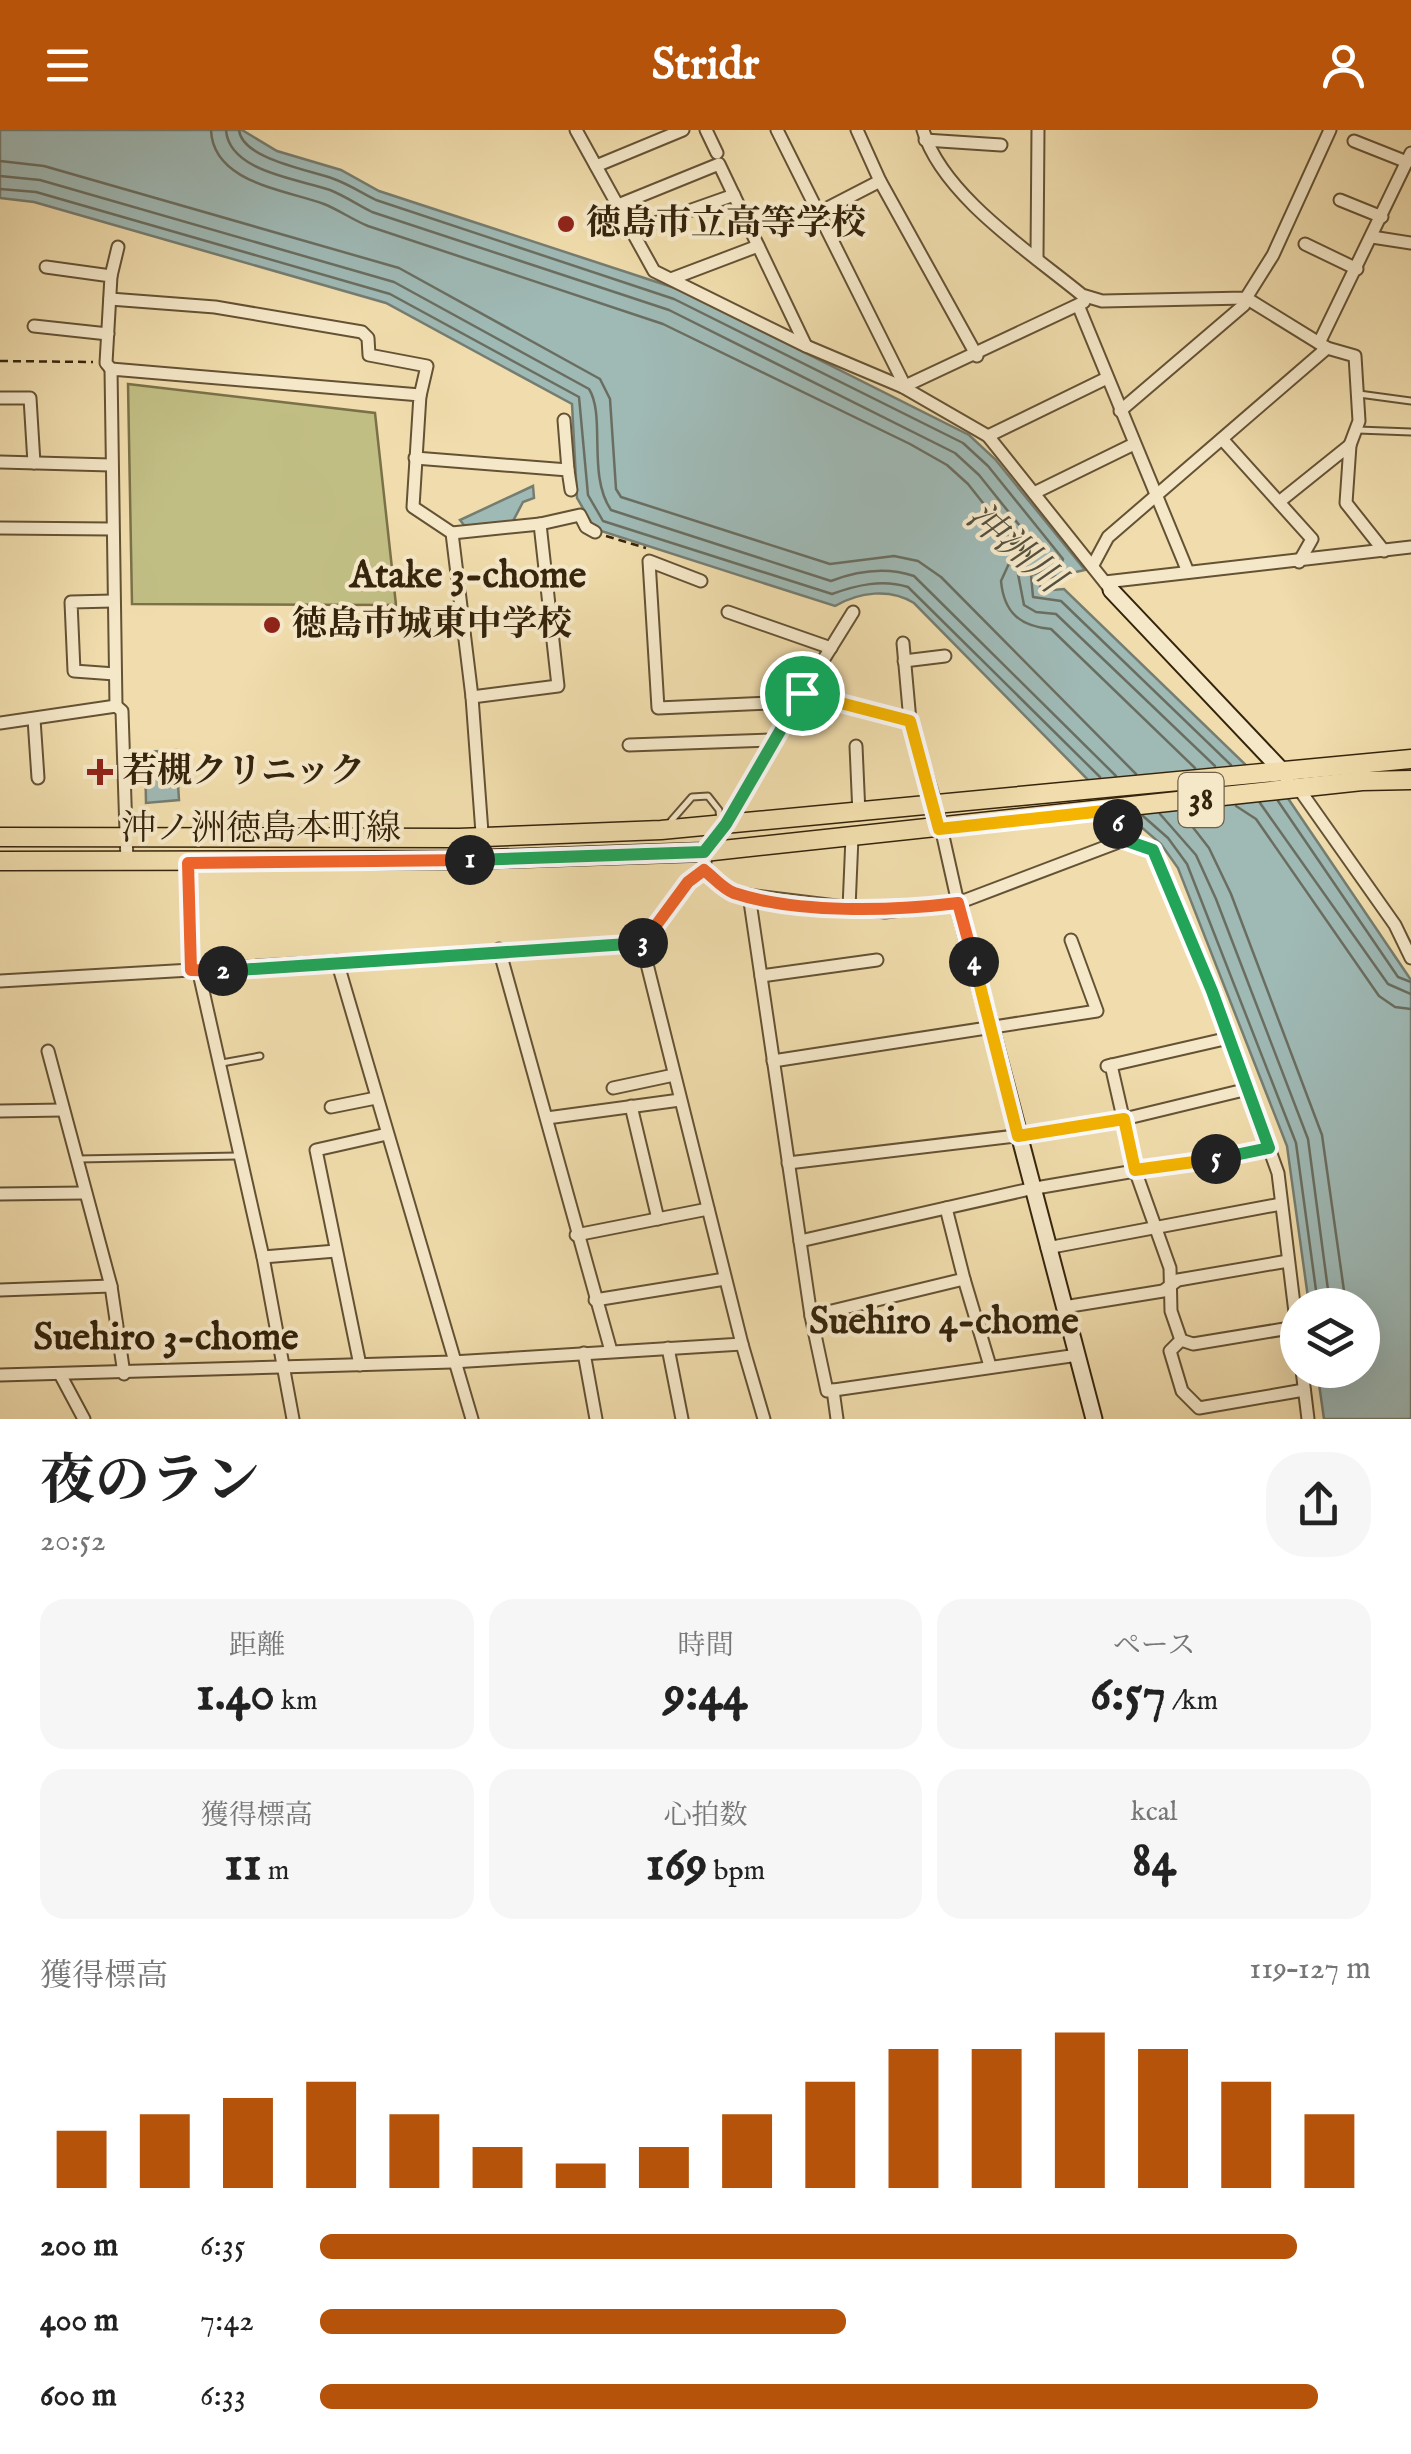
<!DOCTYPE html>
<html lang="ja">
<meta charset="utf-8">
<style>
body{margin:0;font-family:"IM FELL English","Noto Serif JP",serif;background:#f6f6f6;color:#222;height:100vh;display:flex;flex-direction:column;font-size:38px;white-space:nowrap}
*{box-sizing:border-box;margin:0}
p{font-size:32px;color:#767676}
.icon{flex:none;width:55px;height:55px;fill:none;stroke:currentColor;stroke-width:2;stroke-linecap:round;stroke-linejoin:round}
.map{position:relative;height:1289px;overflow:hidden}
.side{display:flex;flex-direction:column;background:#fff;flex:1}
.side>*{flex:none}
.fabs{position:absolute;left:1280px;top:1158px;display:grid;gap:20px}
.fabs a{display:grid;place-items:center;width:100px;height:100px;border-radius:50%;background:#fff;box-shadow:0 10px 40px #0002;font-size:50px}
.pin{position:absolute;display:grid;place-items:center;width:85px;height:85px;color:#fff;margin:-42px;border:5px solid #fff;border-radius:50%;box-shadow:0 2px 10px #0007}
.km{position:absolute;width:50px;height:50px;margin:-25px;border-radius:50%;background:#222;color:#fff;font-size:28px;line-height:50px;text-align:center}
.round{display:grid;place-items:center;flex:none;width:105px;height:105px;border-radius:40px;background:#f6f6f6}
.overview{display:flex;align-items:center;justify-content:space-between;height:170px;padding:0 40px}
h1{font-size:55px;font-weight:700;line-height:75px}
.figures{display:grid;grid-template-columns:repeat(3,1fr);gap:15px;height:170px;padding:10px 40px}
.figures div{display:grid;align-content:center;border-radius:25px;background:#f6f6f6;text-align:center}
.figures b{font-size:50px;font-weight:700}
.figures small{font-size:28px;font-weight:400}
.figures p{font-size:28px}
.chart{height:280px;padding:20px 40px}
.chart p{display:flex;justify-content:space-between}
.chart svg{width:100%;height:180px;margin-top:10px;stroke:#b45309;stroke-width:6}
ul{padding:0 40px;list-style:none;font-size:32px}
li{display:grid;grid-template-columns:160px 120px 1fr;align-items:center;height:75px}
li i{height:25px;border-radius:12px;background:#b45309}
header{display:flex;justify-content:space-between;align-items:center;height:130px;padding:0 40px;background:#b45309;color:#fff;font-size:45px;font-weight:700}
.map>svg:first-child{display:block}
.green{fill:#c1be84;stroke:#7b7148;stroke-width:2.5}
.water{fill:#9fb9b5;stroke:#757d71;stroke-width:2.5}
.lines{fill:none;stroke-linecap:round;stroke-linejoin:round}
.shore{stroke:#6a6e60;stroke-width:2.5}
.lane-casing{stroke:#645234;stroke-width:9}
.street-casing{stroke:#645234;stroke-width:15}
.secondary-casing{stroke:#35240c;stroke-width:19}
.primary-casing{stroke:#35240c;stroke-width:21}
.path{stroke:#35240c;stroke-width:2.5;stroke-dasharray:8 5;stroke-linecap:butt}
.lane{stroke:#f5e8c9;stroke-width:5}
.street{stroke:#f5e8c9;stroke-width:11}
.secondary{stroke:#f5e8c9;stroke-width:15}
.primary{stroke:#f0dcac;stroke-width:18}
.split-1-casing{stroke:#fff;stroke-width:20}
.split-2-casing{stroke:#fff;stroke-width:20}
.split-3-casing{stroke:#fff;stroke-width:20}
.split-4-casing{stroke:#fff;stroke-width:20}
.split-5-casing{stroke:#fff;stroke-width:20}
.split-6-casing{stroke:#fff;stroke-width:20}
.split-7-casing{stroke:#fff;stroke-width:20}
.split-1{stroke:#22a559;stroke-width:12}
.split-2{stroke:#f0652b;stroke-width:12}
.split-3{stroke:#22a559;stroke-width:12}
.split-4{stroke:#f0652b;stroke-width:12}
.split-5{stroke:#f5b400;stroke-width:12}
.split-6{stroke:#22a559;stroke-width:12}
.split-7{stroke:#f5b400;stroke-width:12}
.poi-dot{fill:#8f2418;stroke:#f5e8c9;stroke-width:4}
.labels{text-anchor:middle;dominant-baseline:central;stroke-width:8;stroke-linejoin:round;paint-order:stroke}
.shield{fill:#f5e8c9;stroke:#6f5f45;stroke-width:2.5}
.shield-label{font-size:32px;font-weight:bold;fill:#35240c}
.poi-label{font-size:35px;font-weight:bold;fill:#35240c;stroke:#f5e8c9;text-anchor:start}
.street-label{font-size:35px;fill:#35240c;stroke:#f5e8c9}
.water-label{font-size:38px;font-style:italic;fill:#55513f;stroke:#f5e8c9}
.neighbourhood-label{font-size:38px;font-weight:bold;fill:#35240c;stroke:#f5e8c9}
</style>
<header><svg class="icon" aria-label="menu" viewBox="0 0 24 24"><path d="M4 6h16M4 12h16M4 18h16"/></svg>Stridr<svg class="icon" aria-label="person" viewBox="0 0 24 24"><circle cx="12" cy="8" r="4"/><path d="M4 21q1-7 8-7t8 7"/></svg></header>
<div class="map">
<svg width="1411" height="1289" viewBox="0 0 1411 1289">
<rect width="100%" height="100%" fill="#f0dcac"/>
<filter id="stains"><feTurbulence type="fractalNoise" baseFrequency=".002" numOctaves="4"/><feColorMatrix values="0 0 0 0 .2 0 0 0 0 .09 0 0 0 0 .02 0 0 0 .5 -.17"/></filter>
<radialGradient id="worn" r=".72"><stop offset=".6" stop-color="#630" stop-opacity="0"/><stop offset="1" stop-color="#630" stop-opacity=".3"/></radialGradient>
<path class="green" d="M128 254 375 283 396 475 132 474Z"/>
<g class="water">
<path d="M0 0H242L277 21 341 40 379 61 678 159 969 305 995 329 1085 440 1039 450 1041 461 1064 459 1252 641 1283 661 1411 850V1289H1324L1317 1240H1362V1175H1309L1287 1016 1178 738 1161 714 1096 658 914 473C890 458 859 462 835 476L595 399 577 368 572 274 386 173 34 72 0 68Z"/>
<path d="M533 356 534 368 523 372 513 391 467 399 460 390Z"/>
<path d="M176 620 179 670 146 673 145 622Z"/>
</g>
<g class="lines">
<g class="shore">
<path d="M211 0C213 53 286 60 324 74 339 80 353 90 368 96L663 194 910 314 947 335 968 354 1017 416 1001 451C1004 483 1020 496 1051 499L1195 638"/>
<path d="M226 0C229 42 299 49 330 60 345 66 358 75 372 82L669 180 955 323 979 345 1040 421 1018 444 1024 475 1036 482 1056 484 1215 636"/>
<path d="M239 0C242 29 310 40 334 49 348 54 362 63 376 70L674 169 963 313 988 336 1063 429 1061 435 1031 445 1033 467 1061 471 1231 635"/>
<path d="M0 31 44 36 399 138 600 249 610 269 616 359 621 367 830 434 894 426 918 431 941 447 1136 644"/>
<path d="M0 46 40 50 394 152 589 259C606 286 587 345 611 380L831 451C857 441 887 437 914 446L1116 646"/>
<path d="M0 59 36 62 390 164 579 267 588 365 603 391 832 464C857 455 882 449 908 457L1100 647"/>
<path d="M1278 671 1398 847 1411 852"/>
<path d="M1260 673 1388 854 1411 864"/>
<path d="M1236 676 1256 689 1379 866 1395 877 1411 879"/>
<path d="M1181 682 1209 718 1231 764 1322 1005 1346 1175"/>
<path d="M1160 684 1196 725 1216 769 1308 1009 1330 1175"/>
<path d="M1143 686 1168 708 1187 734 1296 1013 1318 1175"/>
</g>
<defs>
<g id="lane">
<path d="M1359 264 1411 271"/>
<path d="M1358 300 1411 302"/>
<path d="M671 691 692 667 708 666 719 680 720 692"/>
<path d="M222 933 260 926"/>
<path d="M78 1029 237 1026"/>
</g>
<g id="street">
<path d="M576 0 654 141 806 216 903 257 988 306 1111 460"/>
<path d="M706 0 717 23"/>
<path d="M777 0 906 258"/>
<path d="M857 0 880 51 977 226"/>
<path d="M923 0C942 65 1031 123 1082 165L1102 171 1246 168 1273 125 1330 0"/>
<path d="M925 10 1001 15"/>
<path d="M1354 11 1407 32"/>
<path d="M596 36 683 0"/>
<path d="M1340 70 1382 87"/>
<path d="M618 75 719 34 806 216"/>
<path d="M818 83 880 51"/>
<path d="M632 101 734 65"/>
<path d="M1372 107 1411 113"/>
<path d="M1305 114 1357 139"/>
<path d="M1037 127 1038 0"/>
<path d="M46 137 111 146 106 233 111 239"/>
<path d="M111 146 118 117"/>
<path d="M671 149 758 116"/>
<path d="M110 169 215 177 362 202 368 208 369 225 427 236 420 266"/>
<path d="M1078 175 1188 442"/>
<path d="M34 196 108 204"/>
<path d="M1319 213 1411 23"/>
<path d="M903 257 1084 172"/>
<path d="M0 268H30L34 333"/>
<path d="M1120 281 1244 175 1246 168 1327 218 1355 226 1359 291 1350 315"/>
<path d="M564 290 568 340"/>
<path d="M988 306 1107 248"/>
<path d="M1222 309 1312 409 1299 432"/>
<path d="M415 328 568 340 571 360"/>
<path d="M0 332 111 335"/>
<path d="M1034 363 1134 314"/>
<path d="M1279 372 1350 315 1346 373 1384 421"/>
<path d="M0 398 111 399"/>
<path d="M452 403 540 394 580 385 586 397 595 402"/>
<path d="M1093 435 1108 407 1327 218"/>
<path d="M701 451 649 431 658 578 795 572"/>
<path d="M1105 452 1411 417"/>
<path d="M113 471 71 472 74 541 115 544"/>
<path d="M728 482 831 518"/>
<path d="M853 482C811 550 769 616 730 687 719 707 705 716 704 740L732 763 885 782 958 773 1124 710 1113 680"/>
<path d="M903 513 910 591 936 675 958 773"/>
<path d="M904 531 945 526"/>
<path d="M802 563 910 591"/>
<path d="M472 567 558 556 540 394"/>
<path d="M116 576 111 239 420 265 413 377 452 403 472 567 484 730"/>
<path d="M34 589 38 648"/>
<path d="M0 593 116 576 122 581 127 732"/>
<path d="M629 615 772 610"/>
<path d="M856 616 859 684"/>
<path d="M1299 659 1395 795 1411 828"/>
<path d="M1124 710 1153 720 1212 861 1278 1043 1298 1207"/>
<path d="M188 733 191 840"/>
<path d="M749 765 811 1186 827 1261 1078 1225"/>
<path d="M849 778 852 707"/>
<path d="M499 819 611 1221"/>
<path d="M337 831 472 1289"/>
<path d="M199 843 263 1127 293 1289"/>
<path d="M761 846 877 830"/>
<path d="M0 851 642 814 687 752 704 740"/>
<path d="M48 921 111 1156"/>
<path d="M773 931 1097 881 1071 810"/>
<path d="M1111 935 1135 1040 1170 1138 1171 1181 1181 1210 1193 1214 1296 1197"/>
<path d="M1107 936 1229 908"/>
<path d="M613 958 674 945"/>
<path d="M631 976 658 1089"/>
<path d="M331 977 376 968"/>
<path d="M0 981 63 980"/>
<path d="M547 988 680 970"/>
<path d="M788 1033 1032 1004 1124 989 1248 959"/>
<path d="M0 1064 83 1063"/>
<path d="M576 1105 708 1079"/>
<path d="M800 1111 1030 1059 1269 1018"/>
<path d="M1047 1118 1281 1074"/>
<path d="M263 1127 336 1121"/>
<path d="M964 1149 990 1236"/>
<path d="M0 1160 111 1156 124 1244"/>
<path d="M595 1170 725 1149"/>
<path d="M1064 1177 1163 1161 1178 1150 1288 1131"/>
<path d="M811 1186 964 1149 946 1078"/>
<path d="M1181 1210 1170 1221 1182 1261 1199 1278 1304 1260"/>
<path d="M742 1214 764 1289"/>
<path d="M668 1218 682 1289"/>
<path d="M584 1223 596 1289"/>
<path d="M360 1235 316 1020 387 1004"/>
<path d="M1302 1240 1308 1289"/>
<path d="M0 1245 452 1232 742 1214 642 814"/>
<path d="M61 1246 84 1289"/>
<path d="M833 1260 837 1289"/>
</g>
<g id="secondary">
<path d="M1111 460 1287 646"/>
<path d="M958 773 1094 1289"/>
</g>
<g id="primary">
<path d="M0 707 459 708 661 700 1411 629"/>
<path d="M0 731 459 730 704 722 1362 651 1411 650"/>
</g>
</defs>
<use href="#lane" class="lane-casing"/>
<use href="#street" class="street-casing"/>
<use href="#secondary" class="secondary-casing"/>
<use href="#primary" class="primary-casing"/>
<g class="path">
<path d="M0 231 93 232"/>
<path d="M606 406 646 418"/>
</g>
<use href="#lane" class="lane"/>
<use href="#street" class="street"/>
<use href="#secondary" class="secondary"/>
<use href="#primary" class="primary"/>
</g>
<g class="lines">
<defs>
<path id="split-1" d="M470 730 704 722 726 694 802 563"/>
<path id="split-2" d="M223 841 191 840 188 733 470 730"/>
<path id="split-3" d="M223 841 643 813"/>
<path id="split-4" d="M643 813 688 752 704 740C713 747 723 759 734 763 797 784 893 781 958 773L974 832"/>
<path id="split-5" d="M974 832 1018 1006 1124 989 1135 1040 1216 1029"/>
<path id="split-6" d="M1118 694 1124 710 1153 720 1212 861 1269 1018 1216 1029"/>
<path id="split-7" d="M802 563 910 591 939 699 1113 680 1118 694"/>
</defs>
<use href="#split-1" class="split-1-casing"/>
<use href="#split-2" class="split-2-casing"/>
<use href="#split-3" class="split-3-casing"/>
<use href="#split-4" class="split-4-casing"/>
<use href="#split-5" class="split-5-casing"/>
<use href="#split-6" class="split-6-casing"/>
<use href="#split-7" class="split-7-casing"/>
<use href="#split-1" class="split-1"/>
<use href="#split-2" class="split-2"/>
<use href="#split-3" class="split-3"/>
<use href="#split-4" class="split-4"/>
<use href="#split-5" class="split-5"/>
<use href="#split-6" class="split-6"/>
<use href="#split-7" class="split-7"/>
</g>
<g class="poi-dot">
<circle cx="566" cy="94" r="10"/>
<circle cx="272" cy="495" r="10"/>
<path d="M95 627h10v10h10v10h-10v10h-10v-10h-10v-10h10z"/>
</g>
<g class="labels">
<rect class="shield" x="1178.5" y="643" width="45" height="54" rx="8"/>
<g class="shield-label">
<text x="1201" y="670">38</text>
</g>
<g class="poi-label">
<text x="586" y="94">徳島市立高等学校</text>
<text x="292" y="495">徳島市城東中学校</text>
<text x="122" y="642">若槻クリニック</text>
</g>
<g class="street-label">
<text x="261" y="699">沖ノ洲徳島本町線</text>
</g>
<g class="water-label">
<text transform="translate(1014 419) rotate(41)">沖洲川</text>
</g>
<g class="neighbourhood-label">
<text x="468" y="447">Atake 3-chome</text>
<text x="944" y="1193">Suehiro 4-chome</text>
<text x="166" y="1209">Suehiro 3-chome</text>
</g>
</g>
<rect width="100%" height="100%" filter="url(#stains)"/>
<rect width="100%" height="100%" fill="url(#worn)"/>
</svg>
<div class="fabs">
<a><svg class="icon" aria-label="layers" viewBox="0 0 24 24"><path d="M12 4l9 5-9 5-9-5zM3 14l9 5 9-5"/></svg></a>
</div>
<div class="pin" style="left:802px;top:563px;background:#1e9e55"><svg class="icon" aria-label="arrive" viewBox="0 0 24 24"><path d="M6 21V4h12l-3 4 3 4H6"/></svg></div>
<b class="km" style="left:470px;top:730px">1</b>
<b class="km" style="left:223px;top:841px">2</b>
<b class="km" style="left:643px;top:813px">3</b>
<b class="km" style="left:974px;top:832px">4</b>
<b class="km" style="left:1216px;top:1029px">5</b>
<b class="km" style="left:1118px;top:694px">6</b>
</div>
<section class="side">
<div class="overview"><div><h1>夜のラン</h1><p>20:52</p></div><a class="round"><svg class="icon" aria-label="share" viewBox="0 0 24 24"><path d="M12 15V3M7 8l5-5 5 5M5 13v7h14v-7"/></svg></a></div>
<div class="figures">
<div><p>距離</p><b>1.40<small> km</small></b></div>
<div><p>時間</p><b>9:44</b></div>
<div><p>ペース</p><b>6:57<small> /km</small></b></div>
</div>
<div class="figures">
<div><p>獲得標高</p><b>11<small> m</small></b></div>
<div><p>心拍数</p><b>169<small> bpm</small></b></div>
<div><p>kcal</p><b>84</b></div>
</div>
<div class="chart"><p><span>獲得標高</span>119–127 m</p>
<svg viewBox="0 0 160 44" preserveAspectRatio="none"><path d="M5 44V30M15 44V26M25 44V22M35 44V18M45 44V26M55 44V34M65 44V38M75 44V34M85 44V26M95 44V18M105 44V10M115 44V10M125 44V6M135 44V10M145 44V18M155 44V26"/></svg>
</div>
<ul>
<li><b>200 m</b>6:35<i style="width:93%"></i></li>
<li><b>400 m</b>7:42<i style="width:50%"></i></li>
<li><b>600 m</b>6:33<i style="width:95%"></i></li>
</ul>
</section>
